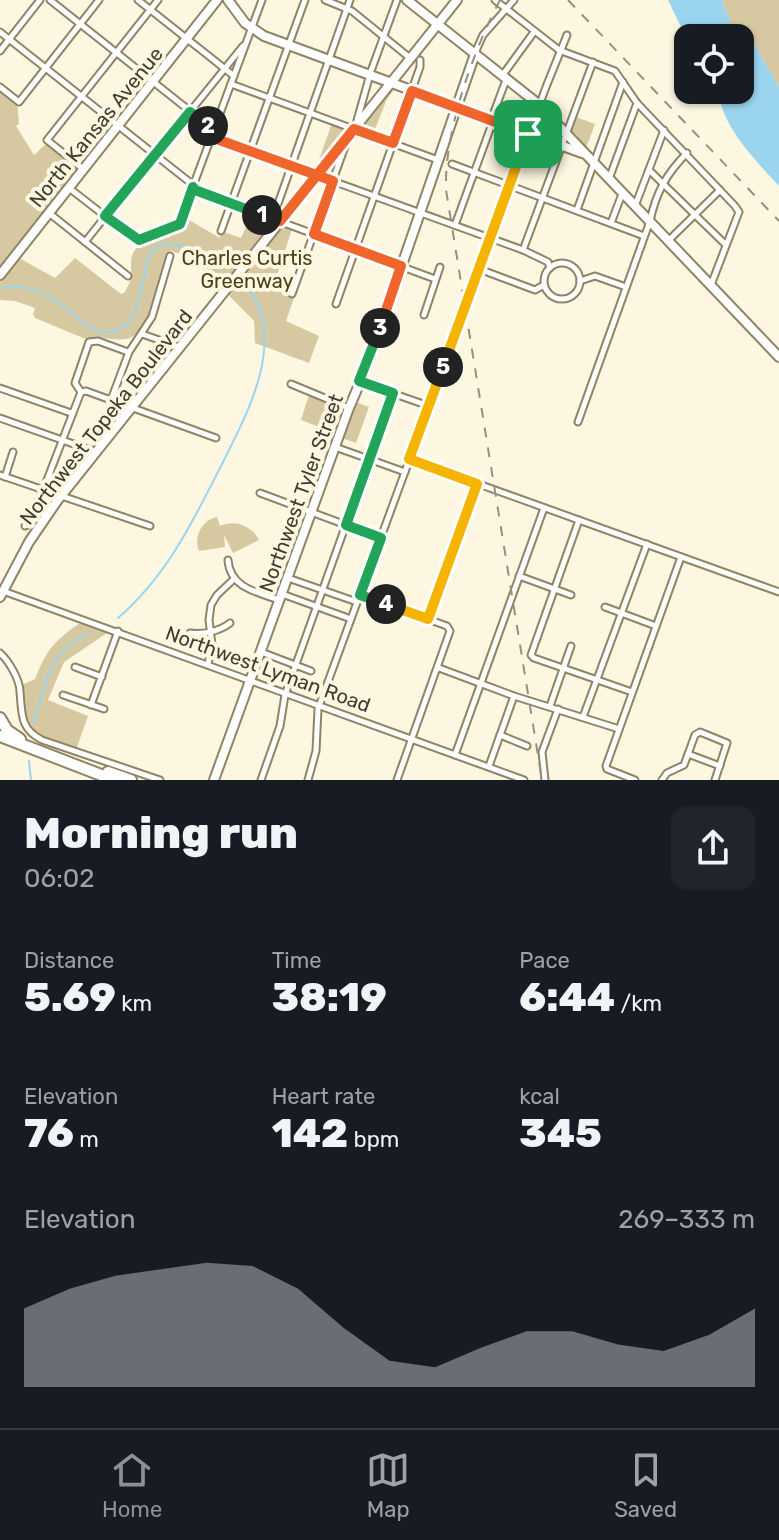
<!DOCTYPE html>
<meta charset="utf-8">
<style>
body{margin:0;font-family:Rubik,sans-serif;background:#20242c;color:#f1f3f6;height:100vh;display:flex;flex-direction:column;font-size:30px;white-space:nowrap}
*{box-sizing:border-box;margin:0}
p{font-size:26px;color:#9ea1a6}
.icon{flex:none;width:44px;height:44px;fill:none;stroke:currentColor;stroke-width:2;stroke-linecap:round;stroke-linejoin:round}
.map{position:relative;height:780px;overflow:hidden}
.side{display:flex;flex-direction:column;background:#171b24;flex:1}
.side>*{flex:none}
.buttons{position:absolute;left:674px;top:24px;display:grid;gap:16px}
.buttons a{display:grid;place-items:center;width:80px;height:80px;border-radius:16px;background:#171b24;box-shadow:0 2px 6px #0004;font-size:40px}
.pin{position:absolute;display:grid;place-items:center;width:68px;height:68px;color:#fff;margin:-34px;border-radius:16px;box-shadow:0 4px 12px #0006}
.km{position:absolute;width:40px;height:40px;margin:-20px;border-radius:50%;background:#222;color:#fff;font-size:22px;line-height:40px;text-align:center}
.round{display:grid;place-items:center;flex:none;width:84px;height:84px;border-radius:16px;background:#20242c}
.headline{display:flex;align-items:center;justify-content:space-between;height:136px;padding:0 24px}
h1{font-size:44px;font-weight:800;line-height:60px}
.metrics{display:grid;grid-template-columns:repeat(3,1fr);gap:12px;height:136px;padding:8px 24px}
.metrics div{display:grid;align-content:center}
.metrics b{font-size:40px;font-weight:800}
.metrics small{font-size:22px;font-weight:400}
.metrics p{font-size:22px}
.chart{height:224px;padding:16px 24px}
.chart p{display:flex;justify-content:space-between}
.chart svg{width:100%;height:144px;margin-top:8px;fill:#8c9099;opacity:.7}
.menu{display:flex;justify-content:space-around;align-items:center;height:112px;border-top:2px solid #363941;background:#171b24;font-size:22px;color:#9ea1a6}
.menu a{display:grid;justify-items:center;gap:4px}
.menu .selected{color:#8c9099}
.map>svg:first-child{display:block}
.green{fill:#d6c9a2}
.water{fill:#9bd4ee}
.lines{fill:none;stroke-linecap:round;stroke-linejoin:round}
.stream{stroke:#9bd4ee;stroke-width:2}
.minor-casing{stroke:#8f8464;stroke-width:9}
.major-casing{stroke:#8f8464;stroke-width:12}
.highway-casing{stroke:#8f8464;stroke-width:14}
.minor{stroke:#fff;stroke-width:5}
.major{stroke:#fff;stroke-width:8}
.highway{stroke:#fff;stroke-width:10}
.rail{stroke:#95907f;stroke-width:2;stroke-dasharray:10 10;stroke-linecap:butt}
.split-1-casing{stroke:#fff;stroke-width:16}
.split-2-casing{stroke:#fff;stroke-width:16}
.split-3-casing{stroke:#fff;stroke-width:16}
.split-4-casing{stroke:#fff;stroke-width:16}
.split-5-casing{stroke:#fff;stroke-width:16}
.split-6-casing{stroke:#fff;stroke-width:16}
.split-1{stroke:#f0652b;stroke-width:10}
.split-2{stroke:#22a559;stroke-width:10}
.split-3{stroke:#f0652b;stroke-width:10}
.split-4{stroke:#22a559;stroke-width:10}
.split-5{stroke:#f5b400;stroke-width:10}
.split-6{stroke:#f5b400;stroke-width:10}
.labels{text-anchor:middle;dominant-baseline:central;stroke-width:8;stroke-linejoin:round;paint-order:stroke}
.street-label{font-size:20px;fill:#403c2e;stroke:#fdf6e1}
.park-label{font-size:20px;fill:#4c4018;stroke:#fdf6e1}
</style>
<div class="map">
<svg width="779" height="780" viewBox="0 0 779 780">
<rect width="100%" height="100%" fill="#fdf6e1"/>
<g class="green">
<path d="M722 0H779V87L753 42 733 29Z"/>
<path d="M396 87 387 99 373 134 360 129 361 125 391 88Z"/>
<path d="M0 89 17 102 19 124 16 126 34 155 47 143 79 169 0 271Z"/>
<path d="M576 117 595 124 585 151 570 134Z"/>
<path d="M332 123 348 130 315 171Z"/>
<path d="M253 211 293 226 274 285 295 295 286 321 319 336 309 363 255 343 254 321 193 259 172 251H170C163 276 155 333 126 339 112 341 100 335 88 340L35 318 33 314 35 308 15 301 0 300V282L19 258 55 278 75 258 121 294 124 293C132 281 131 276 131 262 132 239 163 234 181 227L184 217 220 238 221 231 241 238Z"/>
<path d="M309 395 328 402 319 427 301 420Z"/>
<path d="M353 401 369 407 356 443 339 437Z"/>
<path d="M217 517 220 526C235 519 252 526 259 540L233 553 224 535 225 547 199 551C193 537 202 520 217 517Z"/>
<path d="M80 623 107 633 64 662 48 700 88 716 76 750C59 743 29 737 24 717 21 707 23 695 22 685L35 679C47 649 54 641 80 623Z"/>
</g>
<path class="water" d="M668 0H722L733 29 753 42 779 87V186C757 162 719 124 719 90H740V38H692L680 25Z"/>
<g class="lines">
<g class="stream">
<path d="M0 288C33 283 53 295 77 317 84 323 92 331 103 332 143 336 141 275 150 255 161 228 212 258 227 268"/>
<path d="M118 618C168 575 194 519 223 462 249 410 288 339 246 284"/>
<path d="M33 723C48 680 44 658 88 633"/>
<path d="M29 761 31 780"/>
</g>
<defs>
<g id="minor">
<path d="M50 0 214 130"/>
<path d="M138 0 234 76"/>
<path d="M325 0 352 11 410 58"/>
<path d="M495 0 559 50 615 71 637 103 735 206 739 212 711 285"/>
<path d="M0 32 192 184 195 190 435 279"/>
<path d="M0 51 40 0"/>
<path d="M475 53 483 35 514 0"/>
<path d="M502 76 534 32"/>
<path d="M231 84 438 160"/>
<path d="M0 87 19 102 99 0"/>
<path d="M491 120 506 80"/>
<path d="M356 124 371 71 397 0"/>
<path d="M211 137 523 250 548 262 550 268"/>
<path d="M155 155 243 46"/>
<path d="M452 164 644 236"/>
<path d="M83 169 47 140 158 0"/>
<path d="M649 170 726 245"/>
<path d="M609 179 637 103"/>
<path d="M69 188 136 240 179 224 262 0"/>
<path d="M635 206 664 130"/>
<path d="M577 210 623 82"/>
<path d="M49 213 128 276"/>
<path d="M274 215 350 0"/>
<path d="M611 223 622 194"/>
<path d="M455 225 493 121"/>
<path d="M221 231 305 0"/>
<path d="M668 241 720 190"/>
<path d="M85 242 155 154"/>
<path d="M523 250 593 62"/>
<circle cx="562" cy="281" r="18"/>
<path d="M479 269 535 290 544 285"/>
<path d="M580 281 595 276 626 287"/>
<path d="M292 294 347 141"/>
<path d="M336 304 420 67V60"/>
<path d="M424 315 440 267"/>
<path d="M142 334 179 347"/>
<path d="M360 382 429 406"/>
<path d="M291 384 349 408"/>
<path d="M0 388 71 413"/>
<path d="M81 392 86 391 216 438"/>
<path d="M81 392 75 383 89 342 98 341 128 352"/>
<path d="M111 400 129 352 152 317 170 256"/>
<path d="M0 418 96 452"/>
<path d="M578 422 650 221C656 193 666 174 687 153"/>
<path d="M335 447 405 472"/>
<path d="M409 459 779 592"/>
<path d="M0 475 150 526"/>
<path d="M5 477 13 452"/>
<path d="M260 493 381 538"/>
<path d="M579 520 531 655 534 658 632 692"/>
<path d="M25 526 30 524 81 392"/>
<path d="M228 560C230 588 257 592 279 600"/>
<path d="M519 576 571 595"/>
<path d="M288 578 357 602"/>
<path d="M3 591 524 780"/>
<path d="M282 594 351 619"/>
<path d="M360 595 447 626 450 631 397 780"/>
<path d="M605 607 656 626"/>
<path d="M428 619 477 484"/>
<path d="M190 633C203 635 220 631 230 623"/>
<path d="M261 652 311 671"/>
<path d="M0 653C9 661 20 680 20 692 22 714 20 729 42 740L160 780"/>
<path d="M208 664 212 645 209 620 211 605 217 595 234 579"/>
<path d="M75 667 102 677"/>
<path d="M439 668 514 696 619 729"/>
<path d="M63 695 104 709"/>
<path d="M91 705 118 631"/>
<path d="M550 706 571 646"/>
<path d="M583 717 647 544"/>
<path d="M500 735 527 746"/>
<path d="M688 754 720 766"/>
<path d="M455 755 544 508"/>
<path d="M489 766 514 696"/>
<path d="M261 780 280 726 285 695 393 393"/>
<path d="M308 780 316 751 318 709 546 87 567 35"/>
<path d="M545 780 542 752 558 709"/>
<path d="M635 780 607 769 606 766 681 557"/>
<path d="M662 780 667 773 684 765 695 735 700 732 727 743 715 780"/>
</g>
<g id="major">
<path d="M228 0 245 23 264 36 582 153"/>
<path d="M407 0 537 103 779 357"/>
<path d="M0 275 217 0"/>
<path d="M0 597 29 542 57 501 457 0"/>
<path d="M214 780 349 408 367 366 475 54"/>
</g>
<g id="highway">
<path d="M0 718 7 730 20 739"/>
<path d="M0 736 114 780"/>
<path d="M108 772 131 780"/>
</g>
</defs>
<use href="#minor" class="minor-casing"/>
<use href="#major" class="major-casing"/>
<use href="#highway" class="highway-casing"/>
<use href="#minor" class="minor"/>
<use href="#major" class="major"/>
<use href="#highway" class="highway"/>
<g class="rail">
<path d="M500 0C473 51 444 132 446 190L542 780"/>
<path d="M568 0 779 221"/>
</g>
</g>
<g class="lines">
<defs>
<path id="split-1" d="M262 215 280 221 354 129 393 143 412 91 528 134"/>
<path id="split-2" d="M208 126 190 112 105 216 139 240 180 224 193 187 195 190 262 215"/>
<path id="split-3" d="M208 126 214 130 211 137 333 181 314 234 401 266 380 328"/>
<path id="split-4" d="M380 328 359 381 393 393 346 525 381 538 360 595 386 604"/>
<path id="split-5" d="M386 604 428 619 477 484 409 459 443 367"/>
<path id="split-6" d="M443 367 528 134"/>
</defs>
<use href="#split-1" class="split-1-casing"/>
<use href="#split-2" class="split-2-casing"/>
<use href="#split-3" class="split-3-casing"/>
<use href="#split-4" class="split-4-casing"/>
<use href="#split-5" class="split-5-casing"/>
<use href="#split-6" class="split-6-casing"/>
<use href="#split-1" class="split-1"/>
<use href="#split-2" class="split-2"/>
<use href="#split-3" class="split-3"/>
<use href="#split-4" class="split-4"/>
<use href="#split-5" class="split-5"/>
<use href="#split-6" class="split-6"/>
</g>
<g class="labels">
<g class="street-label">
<text transform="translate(96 127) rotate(-51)">North Kansas Avenue</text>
<text transform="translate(106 417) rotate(-52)">Northwest Topeka Boulevard</text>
<text transform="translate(301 493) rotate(-70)">Northwest Tyler Street</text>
<text transform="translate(268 669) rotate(20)">Northwest Lyman Road</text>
</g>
<g class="park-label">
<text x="247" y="258">Charles Curtis<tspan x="247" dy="23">Greenway</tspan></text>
</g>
</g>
</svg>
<div class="buttons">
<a><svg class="icon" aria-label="locate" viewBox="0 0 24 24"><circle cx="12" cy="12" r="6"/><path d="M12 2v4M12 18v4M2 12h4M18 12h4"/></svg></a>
</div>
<div class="pin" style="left:528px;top:134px;background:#1e9e55"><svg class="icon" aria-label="arrive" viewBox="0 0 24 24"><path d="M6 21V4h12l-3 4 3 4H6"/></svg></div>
<b class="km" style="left:262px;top:215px">1</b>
<b class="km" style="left:208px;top:126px">2</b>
<b class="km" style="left:380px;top:328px">3</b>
<b class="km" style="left:386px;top:604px">4</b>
<b class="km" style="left:443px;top:367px">5</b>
</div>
<section class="side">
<div class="headline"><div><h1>Morning run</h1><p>06:02</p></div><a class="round"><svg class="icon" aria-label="share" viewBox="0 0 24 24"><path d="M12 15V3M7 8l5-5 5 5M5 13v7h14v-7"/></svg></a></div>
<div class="metrics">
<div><p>Distance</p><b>5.69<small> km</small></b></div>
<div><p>Time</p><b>38:19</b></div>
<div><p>Pace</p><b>6:44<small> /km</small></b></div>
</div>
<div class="metrics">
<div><p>Elevation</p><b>76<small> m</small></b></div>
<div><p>Heart rate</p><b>142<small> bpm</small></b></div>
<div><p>kcal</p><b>345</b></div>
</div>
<div class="chart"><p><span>Elevation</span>269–333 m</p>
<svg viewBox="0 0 160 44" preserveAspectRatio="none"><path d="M0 44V20L10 14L20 10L30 8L40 6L50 7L60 14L70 26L80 36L90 38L100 32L110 27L120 27L130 31L140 33L150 28L160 20V44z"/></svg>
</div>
</section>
<nav class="menu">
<a class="selected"><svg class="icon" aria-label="home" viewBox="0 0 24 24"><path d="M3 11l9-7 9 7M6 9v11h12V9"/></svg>Home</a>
<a><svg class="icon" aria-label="map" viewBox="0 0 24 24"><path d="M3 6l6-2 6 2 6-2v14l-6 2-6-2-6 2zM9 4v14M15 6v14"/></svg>Map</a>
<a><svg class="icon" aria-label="saved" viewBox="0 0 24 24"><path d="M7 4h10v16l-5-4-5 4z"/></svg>Saved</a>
</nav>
